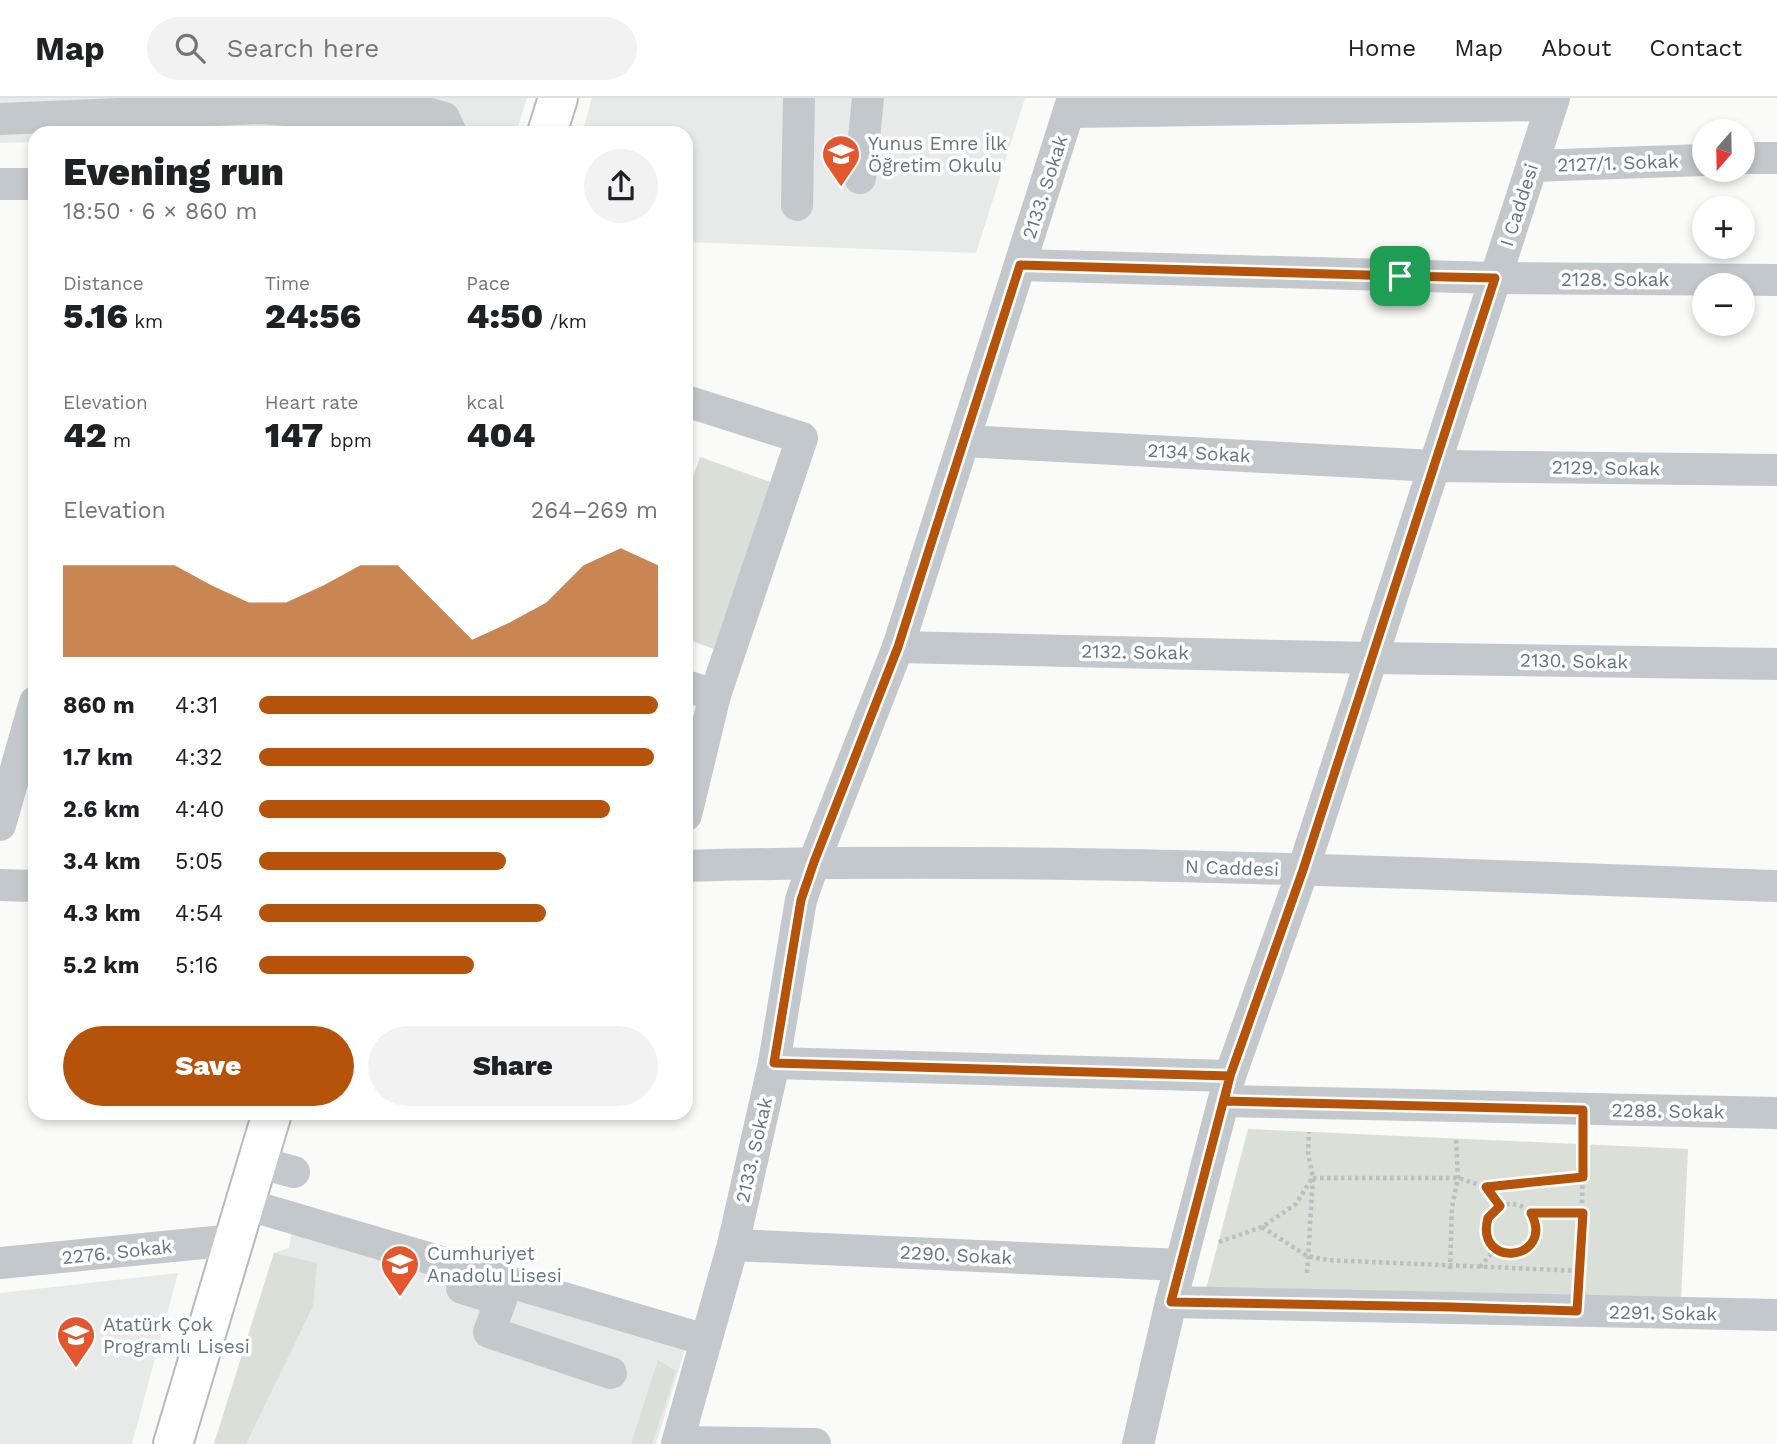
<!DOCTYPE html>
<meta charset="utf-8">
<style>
body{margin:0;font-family:"Work Sans",sans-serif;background:#f2f2f2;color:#202124;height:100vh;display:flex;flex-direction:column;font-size:26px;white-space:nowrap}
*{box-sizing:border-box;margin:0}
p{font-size:23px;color:#757577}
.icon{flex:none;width:38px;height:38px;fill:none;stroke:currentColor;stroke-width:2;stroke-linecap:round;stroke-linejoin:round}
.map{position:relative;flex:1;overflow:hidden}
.sheet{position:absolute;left:28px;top:28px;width:665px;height:994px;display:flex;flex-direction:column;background:#fff;border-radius:21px;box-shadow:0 4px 10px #0003}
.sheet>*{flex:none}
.needle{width:46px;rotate:200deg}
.tools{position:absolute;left:1692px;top:21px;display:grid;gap:14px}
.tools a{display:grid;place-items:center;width:63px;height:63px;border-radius:50%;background:#fff;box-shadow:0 4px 10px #0003;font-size:35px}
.pin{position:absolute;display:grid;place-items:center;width:60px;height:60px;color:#fff;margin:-30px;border-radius:14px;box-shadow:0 4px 10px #0006}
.round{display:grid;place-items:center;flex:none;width:74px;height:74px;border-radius:37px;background:#f2f2f2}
.headline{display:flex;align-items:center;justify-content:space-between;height:119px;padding:0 35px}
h1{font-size:38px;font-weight:800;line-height:52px}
.stats{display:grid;grid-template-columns:repeat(3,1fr);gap:10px;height:119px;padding:7px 35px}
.stats div{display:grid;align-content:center}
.stats b{font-size:35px;font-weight:800}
.stats small{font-size:19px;font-weight:400}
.stats p{font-size:19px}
.chart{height:196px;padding:14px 35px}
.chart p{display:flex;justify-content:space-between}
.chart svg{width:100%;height:126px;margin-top:7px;fill:#b45309;opacity:.7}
.cta{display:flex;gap:14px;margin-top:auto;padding:14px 35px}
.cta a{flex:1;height:80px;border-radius:42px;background:#b45309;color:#fff;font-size:28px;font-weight:800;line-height:80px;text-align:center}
.cta a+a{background:#f2f2f2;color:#202124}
ul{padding:0 35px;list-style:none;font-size:23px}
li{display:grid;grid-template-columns:112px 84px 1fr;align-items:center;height:52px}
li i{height:18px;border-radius:9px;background:#b45309}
header{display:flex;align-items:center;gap:42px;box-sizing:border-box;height:98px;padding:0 35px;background:#fff;border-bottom:2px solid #e0e0e0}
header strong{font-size:33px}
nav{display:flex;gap:38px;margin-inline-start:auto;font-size:24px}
.search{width:490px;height:63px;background:#f2f2f2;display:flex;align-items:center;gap:18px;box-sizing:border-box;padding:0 24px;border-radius:38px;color:#757577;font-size:26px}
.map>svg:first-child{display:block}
.built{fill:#e8e9e9}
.green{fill:#dadfd7}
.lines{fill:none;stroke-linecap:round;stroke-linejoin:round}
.major-casing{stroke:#b5babe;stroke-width:42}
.path{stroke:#bbbfc2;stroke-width:4.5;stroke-dasharray:3.5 3.5;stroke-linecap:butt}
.minor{stroke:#c3c8cc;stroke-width:32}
.major{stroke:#fff;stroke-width:38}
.route-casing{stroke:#fff;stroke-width:14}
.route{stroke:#b45309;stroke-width:9}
.labels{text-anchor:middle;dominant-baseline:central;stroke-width:7;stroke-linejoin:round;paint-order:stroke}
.poi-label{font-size:19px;fill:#657683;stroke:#fff;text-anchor:start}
.street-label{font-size:19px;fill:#657683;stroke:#fff}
</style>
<header>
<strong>Map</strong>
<div class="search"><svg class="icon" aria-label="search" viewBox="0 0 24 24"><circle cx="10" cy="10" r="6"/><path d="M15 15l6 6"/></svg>Search here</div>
<nav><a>Home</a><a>Map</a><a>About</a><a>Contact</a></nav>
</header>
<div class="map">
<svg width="1777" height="1346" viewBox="0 0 1777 1346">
<rect width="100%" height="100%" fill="#fafaf8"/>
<g class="built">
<path d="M0 0H527L516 35H35V44L0 45Z"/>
<path d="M592 0H1025L976 155 686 144V35H582Z"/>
<path d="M293 1125 687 1245 656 1346H214L274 1155 289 1150Z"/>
<path d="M178 1175 132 1346H0V1195Z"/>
</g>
<g class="green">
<path d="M700 359 776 386 717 552 686 541V399Z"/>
<path d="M1248 1031 1688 1051 1681 1202 1206 1191Z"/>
<path d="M274 1155 317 1165 313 1208 246 1346H214Z"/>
<path d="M658 1262 676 1273 652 1346H631Z"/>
</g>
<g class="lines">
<defs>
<g id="major">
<path d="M547 35 558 0"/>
<path d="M173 1346 272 1015"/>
</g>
</defs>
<use href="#major" class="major-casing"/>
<g class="path">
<path d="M1313 1080H1458L1486 1089 1583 1079"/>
<path d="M1486 1090 1500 1108"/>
<circle cx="1511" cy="1131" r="25"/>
<path d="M1531 1116 1583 1115"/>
<path d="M1262 1129 1307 1158 1327 1162 1581 1173"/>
<path d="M1219 1144 1262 1129 1296 1106 1312 1080"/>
<path d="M1480 1169 1495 1151"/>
<path d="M1450 1171 1452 1109 1458 1080 1456 1040"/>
<path d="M1307 1175 1313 1080 1308 1055 1309 1034"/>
<path d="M1581 1175 1583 1041"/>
</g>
<g class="minor">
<path d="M1069 14 1551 7"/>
<path d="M0 21 262 10 323 15 416 12 444 20 451 35"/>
<path d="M1743 60H1777"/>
<path d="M1532 68 1704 62"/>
<path d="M860 80 868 0"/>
<path d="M0 86H35"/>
<path d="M797 107 799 0"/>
<path d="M1020 167 1495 180 1777 182"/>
<path d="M686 303 802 340 715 597 686 717"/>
<path d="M964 343 1434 368 1777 372"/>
<path d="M898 549 1372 560 1777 566"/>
<path d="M686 588 715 597"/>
<path d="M0 727 35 604"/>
<path d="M686 768C1049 757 1414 776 1777 788"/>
<path d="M0 787 35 788"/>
<path d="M774 965 1230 978"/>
<path d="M1224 1003 1777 1015"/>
<path d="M257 1064 294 1074"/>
<path d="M245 1106 706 1242"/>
<path d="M733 1147 1180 1167"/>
<path d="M0 1165 234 1142"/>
<path d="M462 1190 501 1202 489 1234 611 1275"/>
<path d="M1171 1204 1777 1217"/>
<path d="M678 1344 815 1346"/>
<path d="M677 1346 733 1147 774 965 801 802 814 764 898 549 1073 0"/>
<path d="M1138 1346 1171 1204 1230 978 1303 772 1554 0"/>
</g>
<use href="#major" class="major"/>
</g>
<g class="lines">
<defs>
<path id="route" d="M1400 178 1495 180 1303 772 1230 978 1171 1204 1451 1209 1577 1213 1583 1115H1531C1556 1163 1474 1172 1488 1120L1500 1108 1486 1089 1583 1079V1012L1224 1003 1230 978 774 965 801 802 814 764 898 549 1020 167 1400 178"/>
</defs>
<use href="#route" class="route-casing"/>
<use href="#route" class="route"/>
</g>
<defs>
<symbol id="school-pin" viewBox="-11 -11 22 30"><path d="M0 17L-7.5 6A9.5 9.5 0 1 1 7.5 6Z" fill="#e4572e" stroke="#fff"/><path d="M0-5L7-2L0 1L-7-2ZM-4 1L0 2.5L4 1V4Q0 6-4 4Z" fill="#fff"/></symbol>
</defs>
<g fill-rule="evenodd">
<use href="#school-pin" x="819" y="34" width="44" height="60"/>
<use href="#school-pin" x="378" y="1144" width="44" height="60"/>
<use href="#school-pin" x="54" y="1215" width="44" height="60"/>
</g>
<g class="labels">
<g class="poi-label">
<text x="868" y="45">Yunus Emre İlk<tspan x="868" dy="22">Öğretim Okulu</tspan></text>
<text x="427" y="1155">Cumhuriyet<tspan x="427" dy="22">Anadolu Lisesi</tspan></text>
<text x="103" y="1226">Atatürk Çok<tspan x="103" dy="22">Programlı Lisesi</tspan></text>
</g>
<g class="street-label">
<text transform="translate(1618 65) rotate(-2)">2127/1. Sokak</text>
<text transform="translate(1045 89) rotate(-72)">2133. Sokak</text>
<text transform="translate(1519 107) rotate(-72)">I Caddesi</text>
<text x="1615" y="181">2128. Sokak</text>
<text transform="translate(1199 355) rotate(3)">2134 Sokak</text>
<text transform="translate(1606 370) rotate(1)">2129. Sokak</text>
<text transform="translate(1135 554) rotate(1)">2132. Sokak</text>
<text transform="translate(1574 563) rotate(1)">2130. Sokak</text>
<text transform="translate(1232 770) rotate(2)">N Caddesi</text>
<text transform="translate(1668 1013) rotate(1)">2288. Sokak</text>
<text transform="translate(754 1052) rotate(-77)">2133. Sokak</text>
<text transform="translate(117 1154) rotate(-6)">2276. Sokak</text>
<text transform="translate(956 1157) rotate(3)">2290. Sokak</text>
<text transform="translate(1663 1215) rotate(1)">2291. Sokak</text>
</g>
</g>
</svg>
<div class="tools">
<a><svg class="needle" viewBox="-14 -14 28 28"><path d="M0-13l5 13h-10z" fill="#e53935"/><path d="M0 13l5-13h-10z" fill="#757577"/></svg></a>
<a>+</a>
<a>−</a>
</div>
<div class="pin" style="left:1400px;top:178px;background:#1e9e55"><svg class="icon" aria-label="arrive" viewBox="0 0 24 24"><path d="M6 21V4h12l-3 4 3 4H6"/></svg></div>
<section class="sheet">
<div class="headline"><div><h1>Evening run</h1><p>18:50 · 6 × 860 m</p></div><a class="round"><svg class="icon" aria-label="share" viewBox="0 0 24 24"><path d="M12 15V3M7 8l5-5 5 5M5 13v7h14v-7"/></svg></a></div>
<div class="stats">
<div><p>Distance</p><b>5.16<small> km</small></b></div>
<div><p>Time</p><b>24:56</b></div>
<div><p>Pace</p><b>4:50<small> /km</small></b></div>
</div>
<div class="stats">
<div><p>Elevation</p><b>42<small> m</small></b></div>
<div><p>Heart rate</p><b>147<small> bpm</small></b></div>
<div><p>kcal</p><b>404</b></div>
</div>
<div class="chart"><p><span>Elevation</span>264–269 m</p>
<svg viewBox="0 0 160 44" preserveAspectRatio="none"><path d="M0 44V12L10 12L20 12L30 12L40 19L50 25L60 25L70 19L80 12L90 12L100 25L110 38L120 32L130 25L140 12L150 6L160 12V44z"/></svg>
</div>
<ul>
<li><b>860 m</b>4:31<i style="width:100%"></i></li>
<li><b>1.7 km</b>4:32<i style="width:99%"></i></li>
<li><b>2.6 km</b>4:40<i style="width:88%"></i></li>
<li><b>3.4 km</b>5:05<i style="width:62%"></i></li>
<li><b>4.3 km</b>4:54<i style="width:72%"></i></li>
<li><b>5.2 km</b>5:16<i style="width:54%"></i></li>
</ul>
<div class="cta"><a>Save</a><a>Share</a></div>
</section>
</div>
